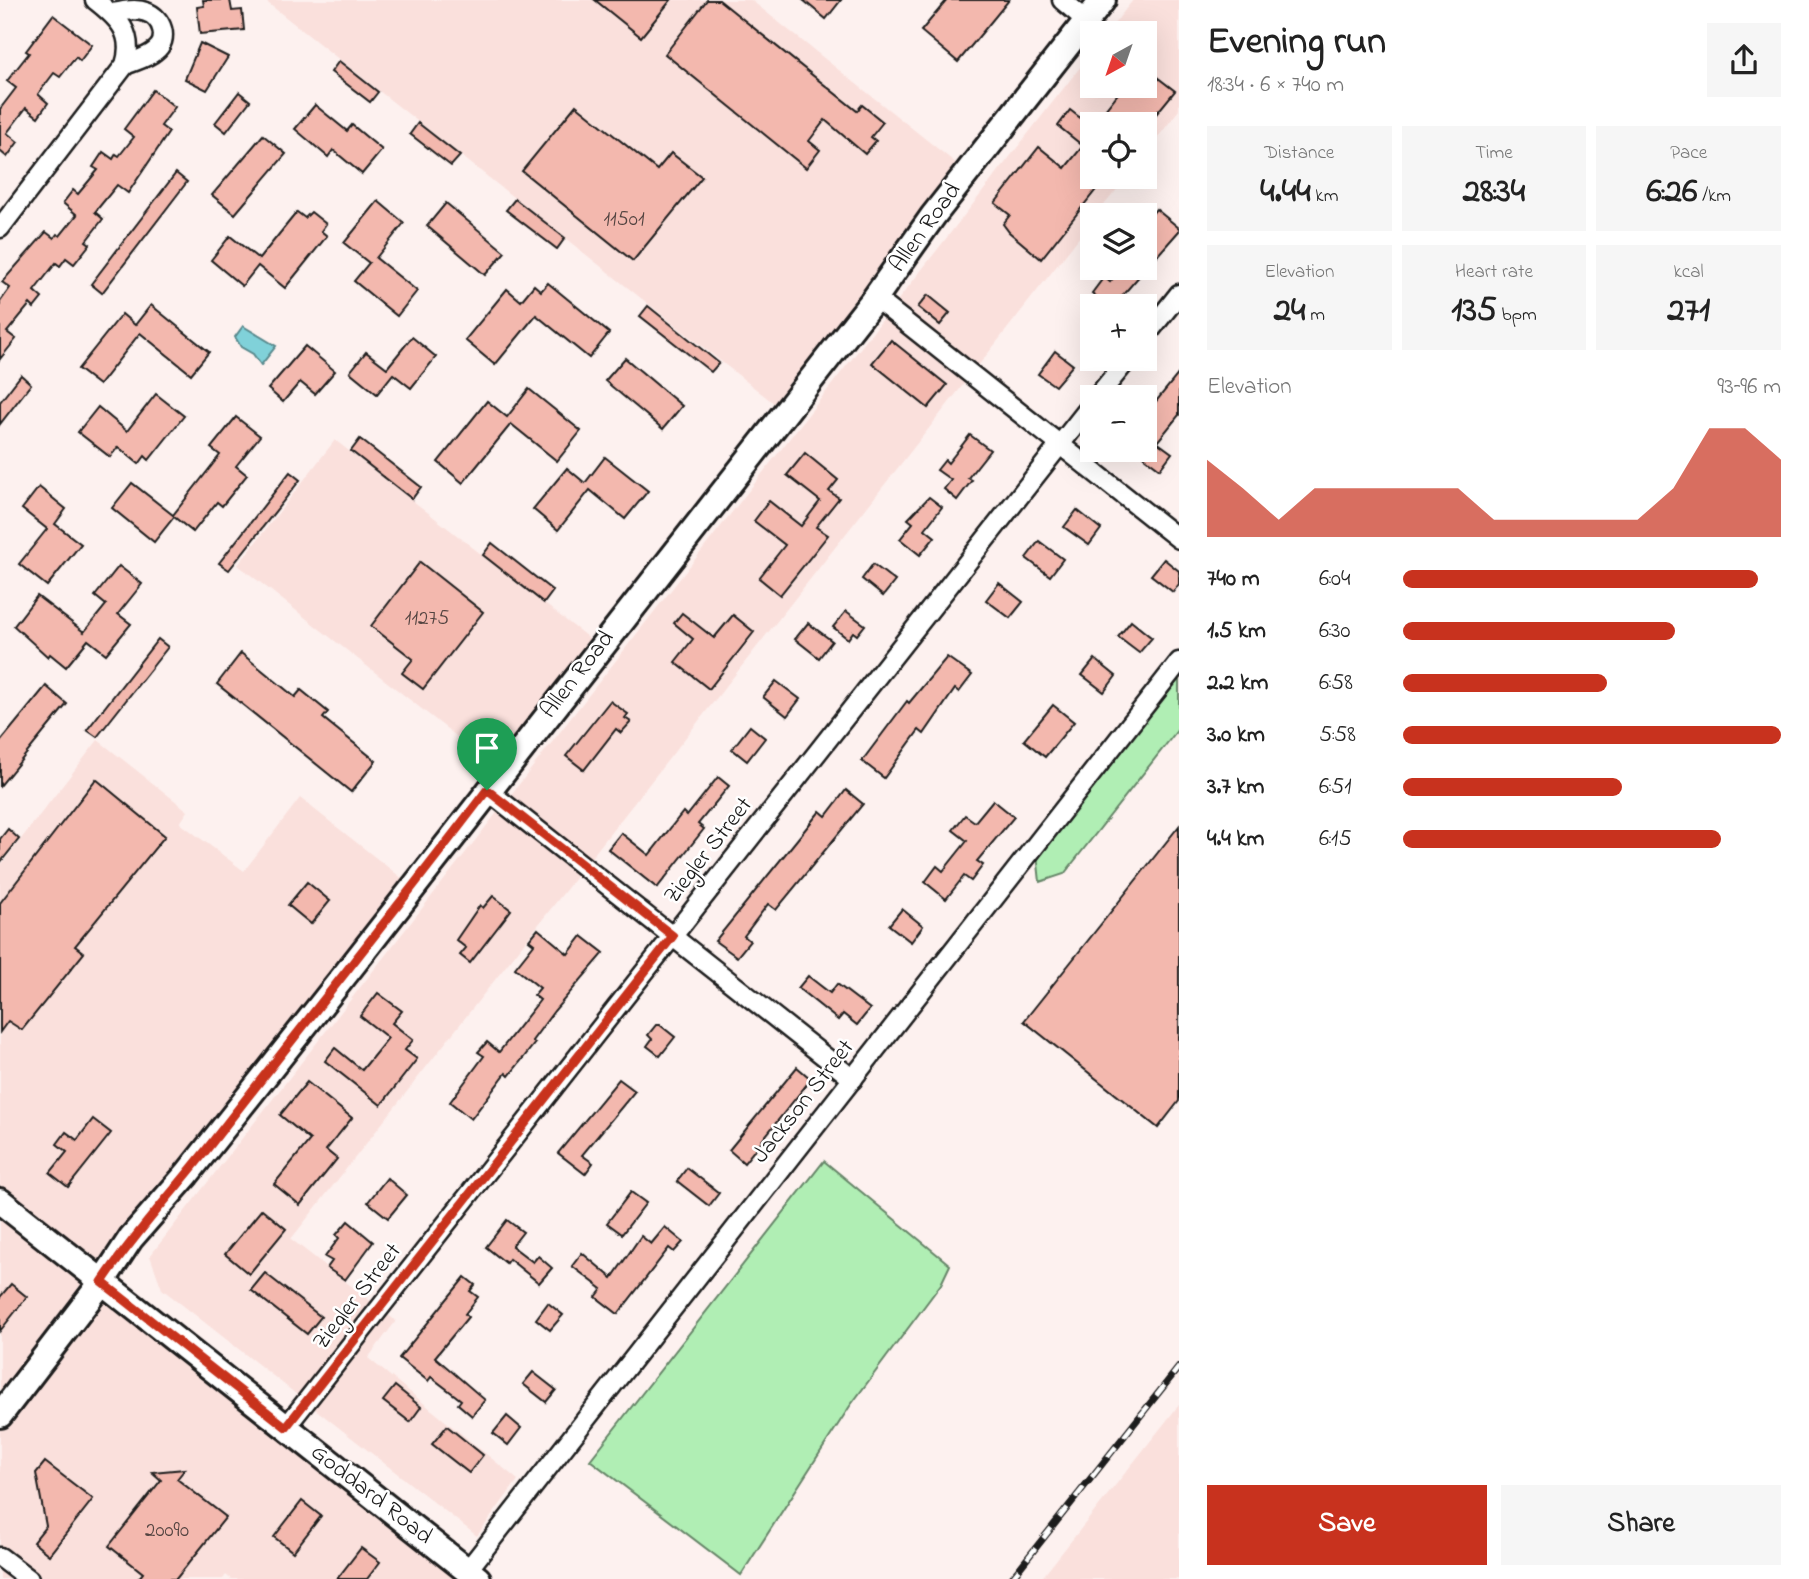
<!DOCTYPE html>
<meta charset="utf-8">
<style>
body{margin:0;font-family:"Indie Flower",sans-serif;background:#f6f6f6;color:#222;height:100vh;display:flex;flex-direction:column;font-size:26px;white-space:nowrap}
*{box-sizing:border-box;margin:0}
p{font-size:23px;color:#767676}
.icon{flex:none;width:38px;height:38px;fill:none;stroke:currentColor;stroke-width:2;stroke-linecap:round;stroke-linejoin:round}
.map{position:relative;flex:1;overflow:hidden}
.sheet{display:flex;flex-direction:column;background:#fff;width:630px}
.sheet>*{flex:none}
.needle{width:46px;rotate:220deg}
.controls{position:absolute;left:1080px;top:21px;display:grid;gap:14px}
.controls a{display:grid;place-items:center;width:77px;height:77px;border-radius:0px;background:#fff;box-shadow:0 7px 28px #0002;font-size:35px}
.pin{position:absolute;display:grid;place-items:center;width:60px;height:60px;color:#fff;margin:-72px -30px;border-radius:50% 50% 50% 0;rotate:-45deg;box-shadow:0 0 7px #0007}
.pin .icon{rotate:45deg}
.round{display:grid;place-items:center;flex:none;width:74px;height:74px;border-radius:0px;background:#f6f6f6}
.head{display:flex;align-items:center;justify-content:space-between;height:119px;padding:0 28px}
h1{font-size:38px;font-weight:700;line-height:52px}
.stats{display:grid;grid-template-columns:repeat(3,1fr);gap:10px;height:119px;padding:7px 28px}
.stats div{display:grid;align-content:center;border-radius:0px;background:#f6f6f6;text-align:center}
.stats b{font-size:35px;font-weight:700}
.stats small{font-size:19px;font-weight:400}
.stats p{font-size:19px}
.chart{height:196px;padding:14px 28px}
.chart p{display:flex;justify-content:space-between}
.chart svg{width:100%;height:126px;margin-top:7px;fill:#c8321e;opacity:.7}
.button{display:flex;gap:14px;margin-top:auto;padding:14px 28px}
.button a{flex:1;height:80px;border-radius:0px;background:#c8321e;color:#fff;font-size:28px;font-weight:700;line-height:80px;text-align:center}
.button a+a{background:#f6f6f6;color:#222}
ul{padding:0 28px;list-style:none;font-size:23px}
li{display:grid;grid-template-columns:112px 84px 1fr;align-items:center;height:52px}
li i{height:18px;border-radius:9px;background:#c8321e}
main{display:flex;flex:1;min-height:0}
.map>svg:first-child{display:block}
.built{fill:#fae0dc}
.green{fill:#b0eeb4;stroke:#668568;stroke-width:2}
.water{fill:#80d1d9;stroke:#58898d;stroke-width:2}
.building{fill:#f3b8ae;stroke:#1c1c1c;stroke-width:2}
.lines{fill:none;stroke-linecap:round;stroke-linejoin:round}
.minor-casing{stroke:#1c1c1c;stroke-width:23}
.secondary-casing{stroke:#1c1c1c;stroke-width:30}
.minor{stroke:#fff;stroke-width:18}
.secondary{stroke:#fff;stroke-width:24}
.rail-casing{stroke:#1c1c1c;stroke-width:7}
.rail{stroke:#fff;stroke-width:4.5;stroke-dasharray:13;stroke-linecap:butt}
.route-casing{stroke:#fff;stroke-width:14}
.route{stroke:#c8321e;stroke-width:9}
.labels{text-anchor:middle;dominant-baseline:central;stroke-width:5;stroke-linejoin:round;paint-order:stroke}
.number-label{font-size:21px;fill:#524340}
.street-label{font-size:24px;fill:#1c1c1c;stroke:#fff}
</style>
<main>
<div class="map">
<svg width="1179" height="1579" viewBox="0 0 1179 1579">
<rect width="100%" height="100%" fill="#fdf1ef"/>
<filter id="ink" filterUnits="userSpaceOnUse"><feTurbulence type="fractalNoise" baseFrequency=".0143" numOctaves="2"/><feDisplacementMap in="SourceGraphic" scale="14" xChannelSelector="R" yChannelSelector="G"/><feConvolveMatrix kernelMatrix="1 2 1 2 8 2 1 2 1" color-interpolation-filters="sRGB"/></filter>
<g filter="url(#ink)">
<g class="built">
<path d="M264 0H751L967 172 785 412Z"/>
<path d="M1133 0H1179V110L1145 154 1144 124H1092V177H1127L1096 215H1092V221L291 1239 396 1321 368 1358 518 1480 477 1536 162 1289 150 1256 1092 52V86H1144V33H1107Z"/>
<path d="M335 440 600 647 502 772 238 565Z"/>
<path d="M98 740 188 811 180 823 244 871 300 798 413 887 102 1282 478 1579H231L226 1575 223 1579H0V866Z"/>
<path d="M1179 1405V1579H1041Z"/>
</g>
<g class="green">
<path d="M1179 675V728L1064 874 1040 882 1037 854Z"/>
<path d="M824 1161 950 1265 941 1284 850 1406 741 1575 590 1460Z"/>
</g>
<path class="water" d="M243 326 276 346 261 365 253 354 241 347 235 337Z"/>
<g class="building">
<path d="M203 0H230L232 11 242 10 244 30 200 34 197 7 204 6Z"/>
<path d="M595 0H671L641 37Z"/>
<path d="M707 0H719L857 111 862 105 883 122 871 137 876 141 865 154 825 120 809 141 820 150 806 168 665 54Z"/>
<path d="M803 0H841L826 19Z"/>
<path d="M947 0H1009L958 62 921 31Z"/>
<path d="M53 15 92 45 80 61 76 57 60 77 54 73 38 94 48 103 38 117 26 108 7 133 18 142 7 157 0 151V109L16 88 7 81 29 53 26 51Z"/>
<path d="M200 43 228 57 207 90 185 79Z"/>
<path d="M339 61 378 92 370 102 331 72Z"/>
<path d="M1144 67 1175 91 1148 124H1094L1124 86H1144Z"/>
<path d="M153 90 175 107 161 126 169 132 128 193 117 185 95 212 103 219 86 241 90 244 74 264 66 258 60 266 56 263 34 291 42 298 34 308 30 304 7 332 16 339 0 359V302L10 288 2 282 46 232 54 238 57 234 60 236 77 215 63 203 73 190 78 194 98 170 93 167 103 152 113 159 116 154 119 156 134 137 124 129Z"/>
<path d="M239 92 250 101 226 132 215 123Z"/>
<path d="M315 105 347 131 352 125 382 150 362 174 333 150 328 157 295 129Z"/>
<path d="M576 105 657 170 671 153 702 177 633 261 522 171Z"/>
<path d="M1070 110 1092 127V177H1106L1041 259 1009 232 1003 224 1010 215 995 203 1039 147 1065 168 1083 146 1058 126Z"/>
<path d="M418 123 460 156 451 166 410 134Z"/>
<path d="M263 135 286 154 235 214 212 195Z"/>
<path d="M176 173 187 182 102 293 91 284Z"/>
<path d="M515 199 565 238 557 249 506 210Z"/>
<path d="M378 201 404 223 376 258 417 291 397 316 354 281 369 263 344 243Z"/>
<path d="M446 203 505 252 485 275 427 226Z"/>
<path d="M1156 209 1179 228V231L1113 306H1108L1092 293 1104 277 1110 282 1121 268H1144V240L1152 231 1144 224Z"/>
<path d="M297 212 305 218 311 212 326 224 321 231 327 236 285 288 258 266 242 286 211 260 230 236 259 259Z"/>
<path d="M548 283 609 333 589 358 536 315 495 365 465 340 507 289 521 301 534 285 541 291Z"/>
<path d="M928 295 950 313 940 325 918 307Z"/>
<path d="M151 305 209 352 191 374 140 333 99 385 78 369 122 314 135 325Z"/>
<path d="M648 306 719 363 711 372 640 316Z"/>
<path d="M412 337 436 357 411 388 393 374 377 394 350 372 366 352 387 368Z"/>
<path d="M891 340 947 385 928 408 872 363Z"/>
<path d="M305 346 335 371 315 394 300 382 283 402 268 389Z"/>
<path d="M1055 351 1073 365 1055 386 1038 374Z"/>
<path d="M625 358 682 406 663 429 605 381Z"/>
<path d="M1179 373V415L1157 442 1172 453 1160 469 1144 457V416Z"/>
<path d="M21 375 31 384 0 424V402Z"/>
<path d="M529 389 581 431 557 461 511 424 463 483 438 462 487 401 507 417Z"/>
<path d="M156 394 184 416 149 460 145 456 139 464 118 447 110 457 78 432 98 407 127 431Z"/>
<path d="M236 417 260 436 236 466 247 475 222 506 217 502 193 532 174 517 154 542 112 508 132 483 173 515 220 455 211 448Z"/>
<path d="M970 435 990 450 968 478 972 480 957 500 944 489 951 480 937 470 945 460 948 463Z"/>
<path d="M360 439 421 487 412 499 351 451Z"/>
<path d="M805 453 838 480 829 491 839 498 816 527 828 535 780 595 759 578 785 545 754 521 769 501 801 526 820 501 787 475Z"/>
<path d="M605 457 648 491 625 519 590 490 558 530 533 509 567 468 585 483Z"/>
<path d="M290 472 300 480 229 570 219 563Z"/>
<path d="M39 487 66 509 55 524 81 544 47 586 19 564 47 529 22 509Z"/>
<path d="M929 497 942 507 925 529 935 537 920 555 900 539 913 523 908 519Z"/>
<path d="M1077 510 1101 529 1089 545 1064 527Z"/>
<path d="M1039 541 1063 559 1050 576 1026 558Z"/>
<path d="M492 543 553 591 544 603 483 555Z"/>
<path d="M1164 559 1179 571V584L1173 592 1151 575Z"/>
<path d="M420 562 483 612 423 689 402 673 413 659 371 626Z"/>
<path d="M873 564 895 581 883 596 862 579Z"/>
<path d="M119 566 142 584 118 614 131 624 106 654 88 640 66 667 50 654 48 657 14 626 37 596 84 632 106 605 95 596Z"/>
<path d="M999 583 1023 602 1010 618 986 600Z"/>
<path d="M846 611 865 625 857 635 853 632 848 639 833 627Z"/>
<path d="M682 613 714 638 733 615 754 632 709 689 675 662 693 639 674 623Z"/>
<path d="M1131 621 1152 638 1139 653 1118 637Z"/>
<path d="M808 623 832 641 819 658 795 639Z"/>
<path d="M158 639 168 647 97 737 87 730Z"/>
<path d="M241 653 295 697 301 690 328 712 323 718 376 761 351 792 217 684Z"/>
<path d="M947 657 972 675 959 692 955 689 924 734 919 730 884 778 862 761 907 701 909 703Z"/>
<path d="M1095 659 1116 676 1104 692 1082 675Z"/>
<path d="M776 681 800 699 787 716 763 697Z"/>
<path d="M46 686 67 704 0 786V742Z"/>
<path d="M610 701 628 714 625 718 631 722 621 733 616 729 584 770 566 756Z"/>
<path d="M1053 705 1074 722 1045 757 1024 740Z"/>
<path d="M750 726 765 738 747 761 732 749Z"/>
<path d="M718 777 729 786 698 824 704 829 657 888 608 849 621 833 649 855 683 812 687 816Z"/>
<path d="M96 779 165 836 75 946 84 953 22 1030 8 1021 0 1032V903Z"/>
<path d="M846 790 863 804 776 910 768 904 744 936 750 941 737 957 715 941 820 811 826 816Z"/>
<path d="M993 800 1014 817 977 861 983 865 971 881 964 876 946 899 925 882 937 866 943 871 967 841 953 830 965 815 975 822Z"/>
<path d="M1179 826V1101L1158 1128 1024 1021Z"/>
<path d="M8 829 19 839 0 863V839Z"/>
<path d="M307 882 330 901 311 924 288 905Z"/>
<path d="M493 896 511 910 470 963 460 955 466 948 456 940 480 905 483 908Z"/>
<path d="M902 909 923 926 911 942 889 925Z"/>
<path d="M538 929 568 954 582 936 604 953 554 1011 532 1041 535 1043 509 1076 506 1073 471 1119 450 1102 484 1056 478 1052 487 1042 499 1052 540 1000 534 995 540 988 515 968 534 944 529 940Z"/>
<path d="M808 976 830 993 837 984 870 1009 857 1025 843 1014 838 1020 798 988Z"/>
<path d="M378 993 402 1011 392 1023 413 1040 405 1050 417 1059 381 1105 325 1061 335 1048 362 1070 388 1038 360 1016Z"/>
<path d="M656 1025H660L675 1037 660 1056 647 1046 652 1039 648 1035Z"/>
<path d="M797 1067 811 1079 744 1163 729 1150Z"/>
<path d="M619 1079 635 1091 582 1155 593 1163 585 1174 558 1153Z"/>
<path d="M307 1082 352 1118 326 1150 337 1159 300 1205 274 1184 310 1140 280 1115Z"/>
<path d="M93 1119 111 1133 68 1187 50 1173 67 1152 57 1144 66 1132 77 1140Z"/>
<path d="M687 1168 719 1193 709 1206 677 1181Z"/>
<path d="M387 1178 407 1195 388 1218 368 1202Z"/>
<path d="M631 1192 646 1203 622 1234 607 1223Z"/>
<path d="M262 1209 286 1229 249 1274 225 1254Z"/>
<path d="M507 1220 523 1232 512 1246 533 1262 538 1256 552 1268 539 1283 509 1259 506 1263 486 1247Z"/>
<path d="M348 1221 373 1242 345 1280 327 1268 332 1261 325 1257 339 1238 336 1235Z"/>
<path d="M665 1227 683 1242 674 1252 669 1248 618 1314 596 1297 602 1289 572 1266 582 1253 612 1278 641 1236 651 1244Z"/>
<path d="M265 1273 321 1317 307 1334 251 1290Z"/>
<path d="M465 1277 475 1285 470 1291 478 1297 465 1314 468 1317 435 1357 485 1400 472 1416 458 1404 461 1400 431 1377 428 1381 399 1358Z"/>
<path d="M11 1284 27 1297 0 1331V1297Z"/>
<path d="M548 1303 563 1315 550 1330 536 1319Z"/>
<path d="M533 1372 556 1390 546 1402 523 1384Z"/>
<path d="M395 1386 421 1407 410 1422 383 1401Z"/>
<path d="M507 1416 521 1428 508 1445 493 1433Z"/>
<path d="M447 1426 483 1455 469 1473 432 1444Z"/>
<path d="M45 1462 93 1499 49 1555 33 1542 46 1526 36 1473Z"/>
<path d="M185 1469 177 1479 226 1517 176 1579H138L143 1573 109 1546 161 1480 152 1472Z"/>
<path d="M302 1501 321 1516 293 1552 274 1537Z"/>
<path d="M361 1548 380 1562 367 1579H337Z"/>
</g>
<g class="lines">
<defs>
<g id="minor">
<path d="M1062 0 1087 21"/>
<path d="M113 13C123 11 136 8 146 12 162 17 170 40 155 51 147 58 134 61 125 65"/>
<path d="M0 228 125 65C135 33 118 18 95 0"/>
<path d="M875 298 1179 539"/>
<path d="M1144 338 1179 294"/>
<path d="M1097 397 1128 359"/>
<path d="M487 790 853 1079"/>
<path d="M286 1427 1092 404"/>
<path d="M0 1557 29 1579"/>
<path d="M467 1571 1179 662"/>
</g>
<g id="secondary">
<path d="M0 1201 478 1579"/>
<path d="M0 1415 102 1282 131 1238 187 1174 348 971 875 298 933 216 1103 0"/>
</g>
</defs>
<use href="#minor" class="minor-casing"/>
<use href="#secondary" class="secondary-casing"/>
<use href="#minor" class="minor"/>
<use href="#secondary" class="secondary"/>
<defs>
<path id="rail" d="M1011 1579 1179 1367"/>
</defs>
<use href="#rail" class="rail-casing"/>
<use href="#rail" class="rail"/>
</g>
</g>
<g class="lines" filter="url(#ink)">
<defs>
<path id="route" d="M487 790 673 936 286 1427 102 1282C134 1234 172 1194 207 1149 300 1029 395 911 487 790Z"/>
</defs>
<use href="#route" class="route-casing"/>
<use href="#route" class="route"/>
</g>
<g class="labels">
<g class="number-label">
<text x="624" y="220">11501</text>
<text x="427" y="619">11275</text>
<text x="167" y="1531">20090</text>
</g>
<g class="street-label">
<text transform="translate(926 228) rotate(-54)">Allen Road</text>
<text transform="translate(578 675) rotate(-52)">Allen Road</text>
<text transform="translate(709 851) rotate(-52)">Ziegler Street</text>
<text transform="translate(804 1102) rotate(-52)">Jackson Street</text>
<text transform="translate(358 1297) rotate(-52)">Ziegler Street</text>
<text transform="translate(371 1495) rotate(38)">Goddard Road</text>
</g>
</g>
</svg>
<div class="controls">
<a><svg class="needle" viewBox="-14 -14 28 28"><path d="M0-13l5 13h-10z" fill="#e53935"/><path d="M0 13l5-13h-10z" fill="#767676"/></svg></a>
<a><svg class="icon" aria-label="locate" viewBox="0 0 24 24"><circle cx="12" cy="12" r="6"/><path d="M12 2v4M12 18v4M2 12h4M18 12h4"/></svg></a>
<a><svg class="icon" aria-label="layers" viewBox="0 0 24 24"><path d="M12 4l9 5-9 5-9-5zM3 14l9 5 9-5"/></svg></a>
<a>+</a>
<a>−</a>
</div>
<div class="pin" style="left:487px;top:790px;background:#1e9e55"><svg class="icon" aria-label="arrive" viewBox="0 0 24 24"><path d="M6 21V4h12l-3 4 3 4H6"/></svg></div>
</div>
<section class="sheet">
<div class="head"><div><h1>Evening run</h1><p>18:34 · 6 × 740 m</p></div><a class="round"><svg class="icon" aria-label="share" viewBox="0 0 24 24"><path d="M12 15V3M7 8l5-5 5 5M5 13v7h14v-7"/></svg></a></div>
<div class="stats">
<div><p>Distance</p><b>4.44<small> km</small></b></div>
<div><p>Time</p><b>28:34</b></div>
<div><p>Pace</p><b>6:26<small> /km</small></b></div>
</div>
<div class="stats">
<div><p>Elevation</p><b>24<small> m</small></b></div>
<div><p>Heart rate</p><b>135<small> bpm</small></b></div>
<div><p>kcal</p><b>271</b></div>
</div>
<div class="chart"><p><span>Elevation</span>93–96 m</p>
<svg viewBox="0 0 160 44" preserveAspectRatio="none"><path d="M0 44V17L10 27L20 38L30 27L40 27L50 27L60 27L70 27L80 38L90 38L100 38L110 38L120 38L130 27L140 6L150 6L160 17V44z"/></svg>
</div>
<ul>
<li><b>740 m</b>6:04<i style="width:94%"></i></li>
<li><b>1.5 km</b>6:30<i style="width:72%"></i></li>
<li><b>2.2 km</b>6:58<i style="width:54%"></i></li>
<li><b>3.0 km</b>5:58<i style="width:100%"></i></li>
<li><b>3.7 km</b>6:51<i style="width:58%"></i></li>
<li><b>4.4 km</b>6:15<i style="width:84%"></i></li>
</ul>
<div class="button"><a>Save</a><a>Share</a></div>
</section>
</main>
